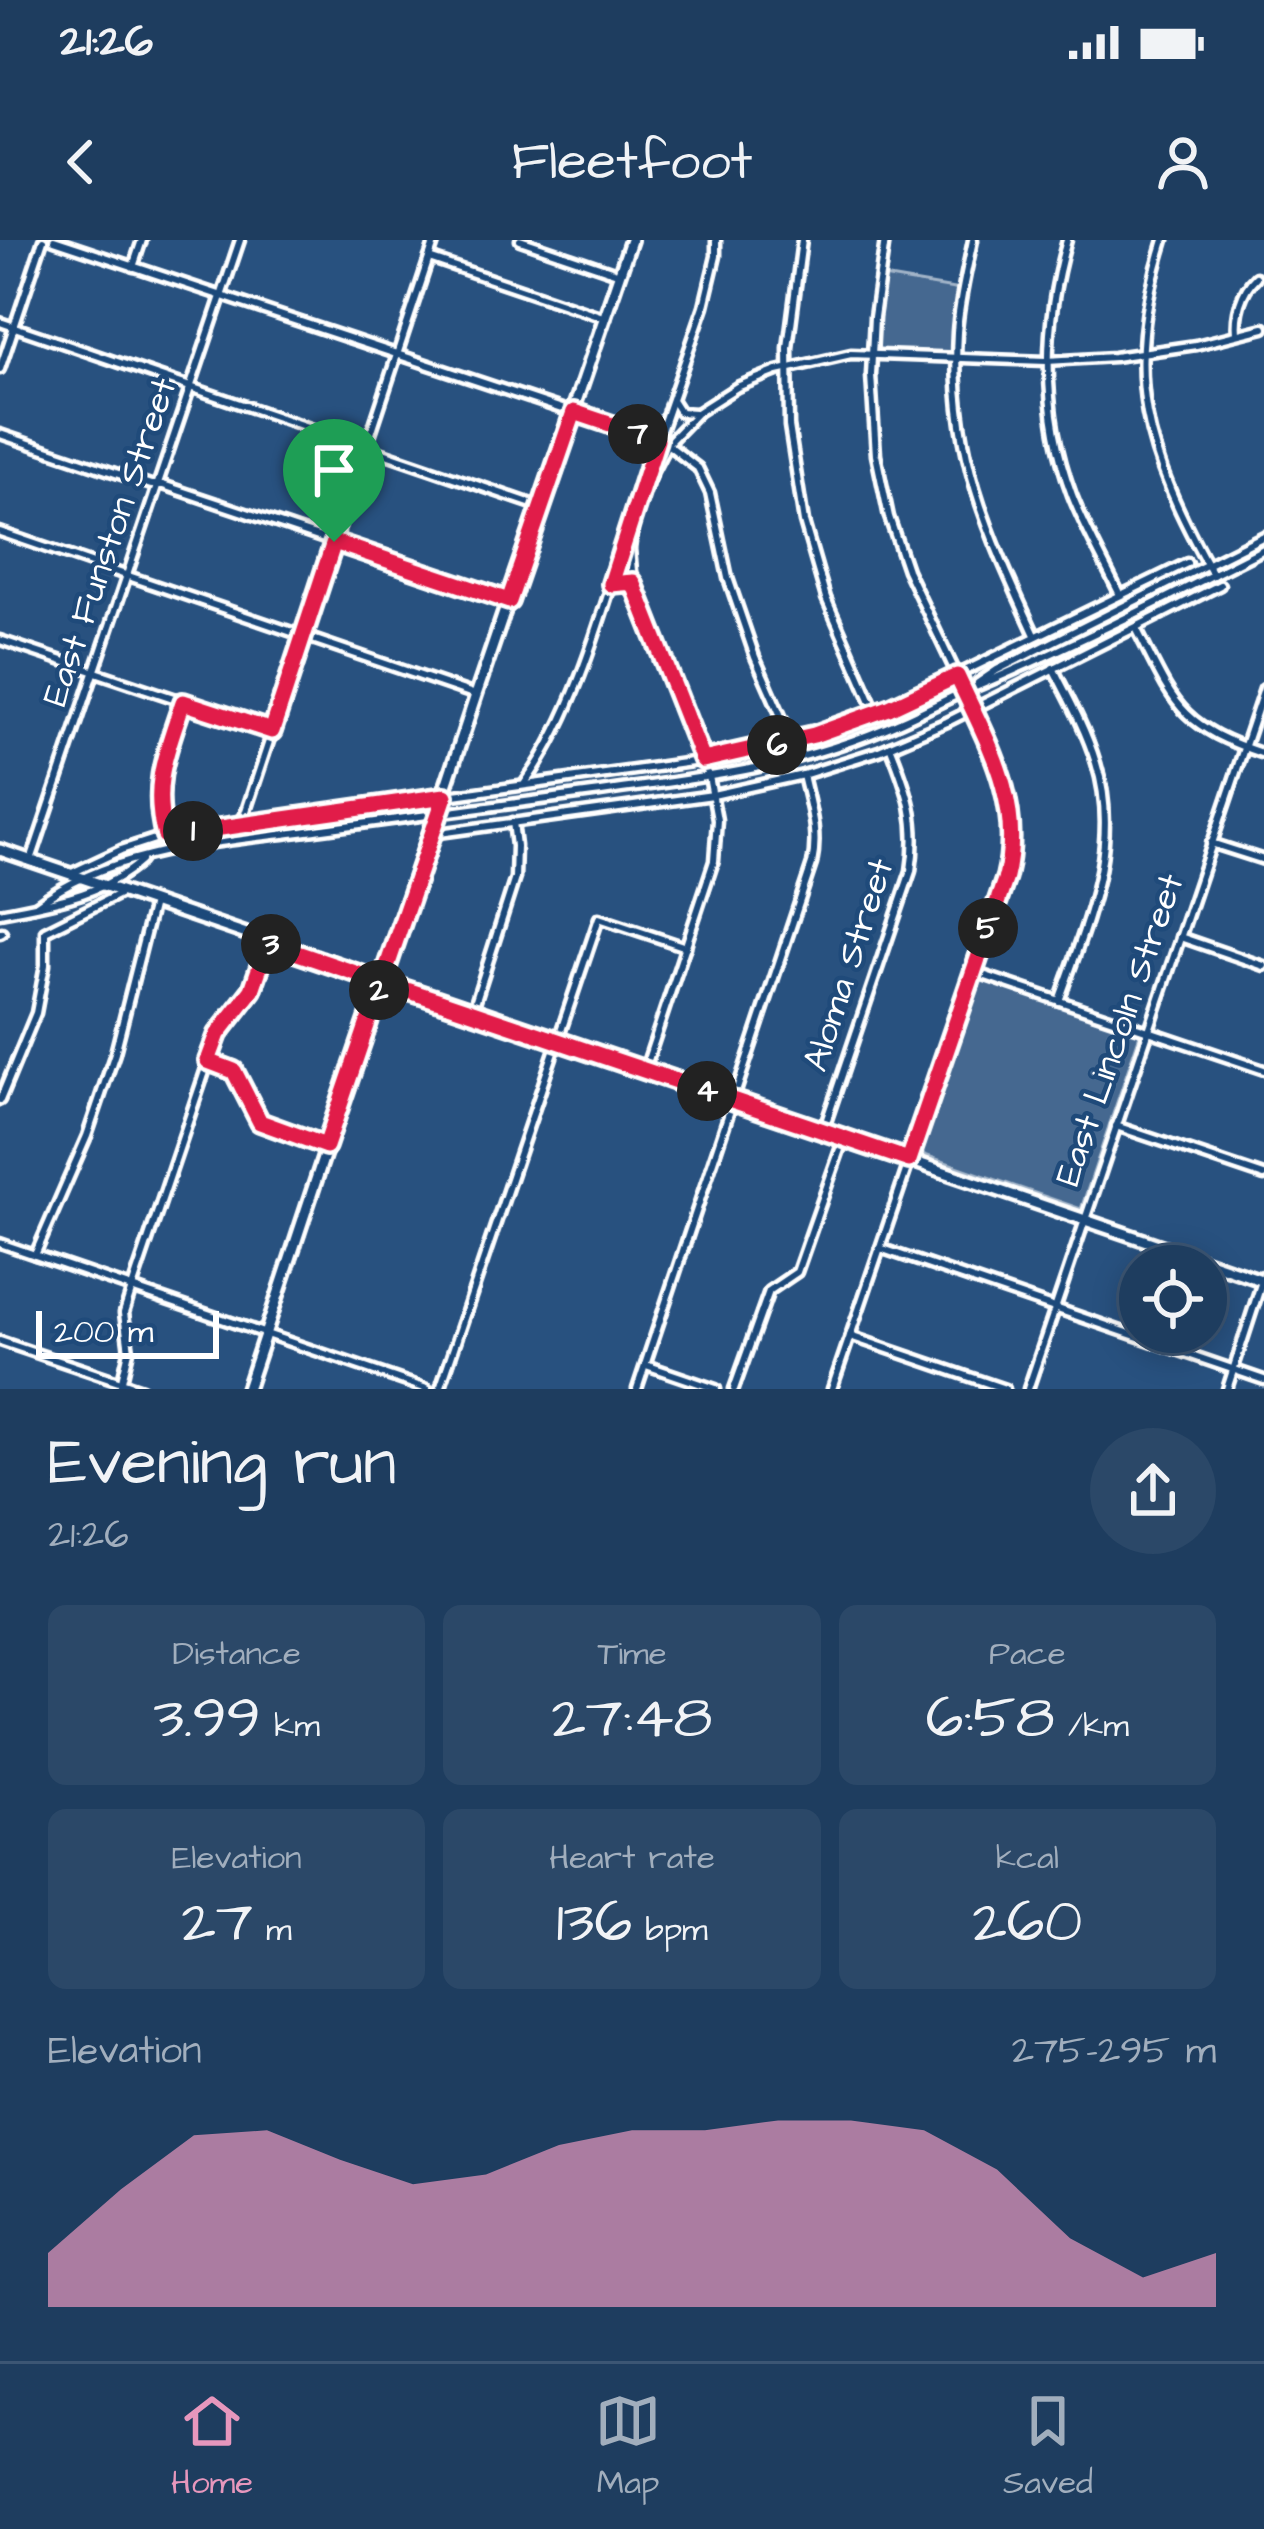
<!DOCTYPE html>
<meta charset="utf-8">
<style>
body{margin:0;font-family:"Architects Daughter",sans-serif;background:#2b4868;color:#f1f3f6;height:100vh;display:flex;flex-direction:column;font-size:45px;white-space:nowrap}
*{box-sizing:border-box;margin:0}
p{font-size:39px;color:#a1aebd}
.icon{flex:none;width:66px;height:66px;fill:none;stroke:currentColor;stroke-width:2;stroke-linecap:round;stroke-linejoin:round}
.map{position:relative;height:1149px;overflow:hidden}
.sheet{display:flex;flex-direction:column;background:#1e3d5f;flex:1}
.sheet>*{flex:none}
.controls{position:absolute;left:1119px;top:1005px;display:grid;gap:24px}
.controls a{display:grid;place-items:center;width:108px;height:108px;border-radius:50%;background:#1e3d5f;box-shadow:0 6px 30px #0003,0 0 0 3px #3c5674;font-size:60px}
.scale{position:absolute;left:36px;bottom:30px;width:183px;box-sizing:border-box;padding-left:12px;border:6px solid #fff;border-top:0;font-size:33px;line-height:42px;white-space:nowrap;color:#fff;-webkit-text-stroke:9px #1f4a7a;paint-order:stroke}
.pin{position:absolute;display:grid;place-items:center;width:102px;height:102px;color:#fff;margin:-123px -51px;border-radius:50% 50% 50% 0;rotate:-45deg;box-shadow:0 0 12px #0007}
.pin .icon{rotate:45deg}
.km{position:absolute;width:60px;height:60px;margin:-30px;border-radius:50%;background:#222;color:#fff;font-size:33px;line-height:60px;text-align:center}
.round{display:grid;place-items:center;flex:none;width:126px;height:126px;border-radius:63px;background:#2b4868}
.overview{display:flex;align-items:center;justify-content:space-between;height:204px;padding:0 48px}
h1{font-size:66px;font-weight:600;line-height:90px}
.figures{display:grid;grid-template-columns:repeat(3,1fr);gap:18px;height:204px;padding:12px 48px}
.figures div{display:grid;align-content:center;border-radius:18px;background:#2b4868;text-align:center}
.figures b{font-size:60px;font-weight:600}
.figures small{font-size:33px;font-weight:400}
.figures p{font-size:33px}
.chart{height:336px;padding:24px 48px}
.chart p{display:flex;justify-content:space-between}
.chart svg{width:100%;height:216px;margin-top:12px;fill:#e797bd;opacity:.7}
.status{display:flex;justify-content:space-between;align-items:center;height:84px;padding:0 60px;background:#1e3d5f;direction:ltr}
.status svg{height:33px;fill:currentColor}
header{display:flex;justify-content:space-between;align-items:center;height:156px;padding:0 48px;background:#1e3d5f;font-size:54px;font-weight:600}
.menu{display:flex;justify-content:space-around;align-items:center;height:168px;border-top:3px solid #3c5674;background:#1e3d5f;font-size:33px;color:#a1aebd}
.menu a{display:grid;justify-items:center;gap:6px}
.menu .selected{color:#e797bd}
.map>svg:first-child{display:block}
.green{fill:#446890;stroke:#a2b4c8;stroke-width:3}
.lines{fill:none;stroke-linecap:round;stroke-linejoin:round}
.minor-casing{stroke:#fff;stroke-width:15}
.major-casing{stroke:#fff;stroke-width:18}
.minor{stroke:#1f4a7a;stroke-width:6}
.major{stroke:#1f4a7a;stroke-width:9}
.route-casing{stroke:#fff;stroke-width:24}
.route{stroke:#e11d48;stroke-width:15}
.labels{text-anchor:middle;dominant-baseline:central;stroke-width:9;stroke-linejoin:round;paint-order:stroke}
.street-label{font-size:36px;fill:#fff;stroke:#1f4a7a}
</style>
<div class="status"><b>21:26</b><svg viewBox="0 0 49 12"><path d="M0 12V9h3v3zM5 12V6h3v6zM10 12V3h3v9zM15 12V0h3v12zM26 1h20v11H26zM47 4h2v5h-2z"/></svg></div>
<header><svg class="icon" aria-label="back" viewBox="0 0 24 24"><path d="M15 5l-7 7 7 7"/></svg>Fleetfoot<svg class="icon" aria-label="person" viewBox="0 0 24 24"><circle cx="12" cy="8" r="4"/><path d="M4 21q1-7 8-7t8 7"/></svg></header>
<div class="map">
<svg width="1264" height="1149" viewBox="0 0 1264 1149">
<rect width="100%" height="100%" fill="#28517f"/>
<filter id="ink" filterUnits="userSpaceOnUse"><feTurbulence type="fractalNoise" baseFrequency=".00833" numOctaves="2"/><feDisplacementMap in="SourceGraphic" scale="24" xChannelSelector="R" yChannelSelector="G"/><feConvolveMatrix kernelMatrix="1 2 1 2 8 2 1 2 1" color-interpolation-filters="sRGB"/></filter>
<g filter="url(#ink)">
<g class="green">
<path d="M883 37 960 50 954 83 955 113 875 110Z"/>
<path d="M976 736 1140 794 1081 969 916 912Z"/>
</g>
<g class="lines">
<defs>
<g id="minor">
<path d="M54 0 667 204 698 228 710 253 728 338 755 417 792 501"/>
<path d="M520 0 617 33"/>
<path d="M802 0 788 108 789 186 804 282 826 358 876 473"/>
<path d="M973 0C967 30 959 61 957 92 950 210 987 291 1035 395"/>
<path d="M1067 0C1043 84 1041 172 1072 255 1085 289 1104 322 1120 355"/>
<path d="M1164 0C1121 137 1145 213 1213 335"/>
<path d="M429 18 606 78"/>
<path d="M133 27 142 0"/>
<path d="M0 82 538 266"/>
<path d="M1237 94C1235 75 1241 51 1256 37"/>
<path d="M0 129 43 0"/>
<path d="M673 161 680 172 695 173"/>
<path d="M0 194 151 245H163L509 361"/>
<path d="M643 243 704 66 716 16V0"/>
<path d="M0 292 476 455"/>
<path d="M1136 388C1175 465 1178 485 1264 514"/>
<path d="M0 400 272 491"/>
<path d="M1053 428C1069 459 1086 490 1096 523 1122 605 1086 683 1059 761"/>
<path d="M978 443 997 430 1264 296"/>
<path d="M525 543C576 473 604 367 630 284"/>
<path d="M242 583 435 0"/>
<path d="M432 594 713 555 803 535 879 511 947 482 1220 345"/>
<path d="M165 596C151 545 167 510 183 462"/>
<path d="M1211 603 1264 620"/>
<path d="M31 620 240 0"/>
<path d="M74 632 121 610 167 595 692 522 814 495 889 468 1187 323"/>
<path d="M37 665C114 606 229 602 323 589 413 577 503 565 593 553 648 545 702 539 755 528 805 517 856 502 902 481 925 471 946 459 968 450 1069 408 1167 358 1264 309"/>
<path d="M0 673C49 663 102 656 141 621"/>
<path d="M0 693 2 692"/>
<path d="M1180 697 1264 726"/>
<path d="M974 732 1264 830"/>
<path d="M473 769 515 638 516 606 513 582"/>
<path d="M208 821 234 831 260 882 326 906"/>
<path d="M645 829 714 621 717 580 709 536 633 342 630 309 636 264 667 204 698 172 737 147 754 140 777 131 851 114 1047 121 1114 117 1196 105 1264 88"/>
<path d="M0 860 36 773 45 725V691L121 653"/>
<path d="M1116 886 1264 936"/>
<path d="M823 891 911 631C919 581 908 551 890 506"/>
<path d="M0 1003 427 1149"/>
<path d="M880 1008 1264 1140"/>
<path d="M35 1015 87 896 115 813 153 663"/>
<path d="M850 1096 1005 1149"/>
<path d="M0 1101 142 1149"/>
<path d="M646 1125 716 1149"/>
<path d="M120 1149 129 1111 124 1073 132 1048 218 793 252 750 268 703"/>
<path d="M440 1149 599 678 686 707"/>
<path d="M637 1149 812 624C819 593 810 566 803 535"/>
<path d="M734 1149 769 1051 797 1032 844 898"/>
<path d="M832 1149 1006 637 1011 594 1004 541 996 517 907 330 889 277 876 215 871 135 874 77 885 0"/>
<path d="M1028 1149 1264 449"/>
<path d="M1227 1149 1264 1035"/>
</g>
<g id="major">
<path d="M0 610 1264 1041"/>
<path d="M247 1149 476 455 631 0"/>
</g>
</defs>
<use href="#minor" class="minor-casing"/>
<use href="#major" class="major-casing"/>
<use href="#minor" class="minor"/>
<use href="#major" class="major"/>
</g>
</g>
<g class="lines" filter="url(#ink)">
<defs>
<path id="route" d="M334 302 272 491 183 462C167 510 151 545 165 596L445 556C406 673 365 789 326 906L260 882 234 831 208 821 218 794 252 750 268 703 382 742C400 748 419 754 437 760L909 920 1006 637C1024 562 987 501 957 436L889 468 814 495 703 520 633 342 611 344 657 200 574 172 509 361 334 302"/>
</defs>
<use href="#route" class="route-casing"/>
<use href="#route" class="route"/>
</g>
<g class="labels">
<g class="street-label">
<text transform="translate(110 302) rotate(-71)">East Funston Street</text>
<text transform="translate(849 725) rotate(-72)">Aloma Street</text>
<text transform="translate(1120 790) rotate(-71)">East Lincoln Street</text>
</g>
</g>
</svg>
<div class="controls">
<a><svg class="icon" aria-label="locate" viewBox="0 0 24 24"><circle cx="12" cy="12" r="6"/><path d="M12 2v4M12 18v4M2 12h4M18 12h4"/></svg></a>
</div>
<div class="scale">200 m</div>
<div class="pin" style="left:334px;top:302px;background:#1e9e55"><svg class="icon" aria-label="arrive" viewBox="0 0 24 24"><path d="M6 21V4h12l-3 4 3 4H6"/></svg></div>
<b class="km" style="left:193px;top:591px">1</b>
<b class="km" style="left:379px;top:750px">2</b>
<b class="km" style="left:271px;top:704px">3</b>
<b class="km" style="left:707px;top:851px">4</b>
<b class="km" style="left:988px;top:688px">5</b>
<b class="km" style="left:777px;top:505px">6</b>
<b class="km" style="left:638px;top:194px">7</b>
</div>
<section class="sheet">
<div class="overview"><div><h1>Evening run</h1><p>21:26</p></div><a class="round"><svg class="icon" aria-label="share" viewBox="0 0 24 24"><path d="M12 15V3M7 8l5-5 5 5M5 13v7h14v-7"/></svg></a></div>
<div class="figures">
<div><p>Distance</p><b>3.99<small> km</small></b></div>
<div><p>Time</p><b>27:48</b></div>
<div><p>Pace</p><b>6:58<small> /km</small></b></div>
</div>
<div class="figures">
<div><p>Elevation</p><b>27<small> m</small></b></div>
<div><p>Heart rate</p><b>136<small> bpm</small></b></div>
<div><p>kcal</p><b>260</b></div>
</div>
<div class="chart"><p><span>Elevation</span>275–295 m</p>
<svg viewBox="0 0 160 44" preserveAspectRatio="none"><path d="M0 44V33L10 20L20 9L30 8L40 14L50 19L60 17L70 11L80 8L90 8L100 6L110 6L120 8L130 16L140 30L150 38L160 33V44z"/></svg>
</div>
</section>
<nav class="menu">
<a class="selected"><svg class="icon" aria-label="home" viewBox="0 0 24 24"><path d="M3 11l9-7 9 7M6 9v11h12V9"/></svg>Home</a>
<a><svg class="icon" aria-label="map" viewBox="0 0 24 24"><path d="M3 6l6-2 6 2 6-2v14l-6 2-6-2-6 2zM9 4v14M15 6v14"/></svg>Map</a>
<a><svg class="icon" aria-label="saved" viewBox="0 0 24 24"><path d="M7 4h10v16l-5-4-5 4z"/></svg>Saved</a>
</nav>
